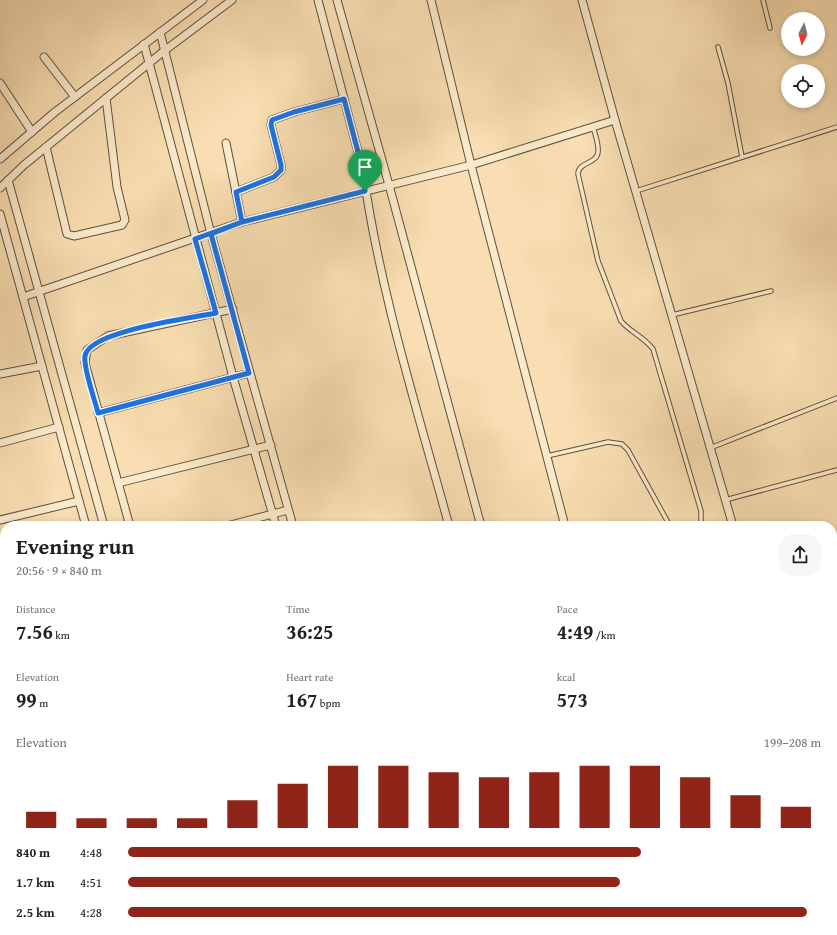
<!DOCTYPE html>
<meta charset="utf-8">
<style>
body{margin:0;font-family:"Gentium Book Plus",serif;background:#f6f6f6;color:#202124;height:100vh;display:flex;flex-direction:column;font-size:15px;white-space:nowrap}
*{box-sizing:border-box;margin:0}
p{font-size:13px;color:#757577}
.icon{flex:none;width:22px;height:22px;fill:none;stroke:currentColor;stroke-width:2;stroke-linecap:round;stroke-linejoin:round}
.map{position:relative;flex:1;overflow:hidden}
.side{position:absolute;left:0px;top:521px;width:837px;height:414px;display:flex;flex-direction:column;background:#fff;border-radius:16px 16px 0 0;box-shadow:0 2px 6px #0003}
.side>*{flex:none}
.needle{width:26px;rotate:186deg}
.buttons{position:absolute;left:781px;top:12px;display:grid;gap:8px}
.buttons a{display:grid;place-items:center;width:44px;height:44px;border-radius:50%;background:#fff;box-shadow:0 2px 6px #0003;font-size:20px}
.pin{position:absolute;display:grid;place-items:center;width:34px;height:34px;color:#fff;margin:-41px -17px;border-radius:50% 50% 50% 0;rotate:-45deg;box-shadow:0 0 4px #0007}
.pin .icon{rotate:45deg}
.round{display:grid;place-items:center;flex:none;width:42px;height:42px;border-radius:16px;background:#f6f6f6}
.overview{display:flex;align-items:center;justify-content:space-between;height:68px;padding:0 16px}
h1{font-size:22px;font-weight:700;line-height:30px}
.metrics{display:grid;grid-template-columns:repeat(3,1fr);gap:6px;height:68px;padding:4px 16px}
.metrics div{display:grid;align-content:center}
.metrics b{font-size:20px;font-weight:700}
.metrics small{font-size:11px;font-weight:400}
.metrics p{font-size:11px}
.chart{height:112px;padding:8px 16px}
.chart p{display:flex;justify-content:space-between}
.chart svg{width:100%;height:72px;margin-top:4px;stroke:#8f2418;stroke-width:6}
ul{padding:0 16px;list-style:none;font-size:13px}
li{display:grid;grid-template-columns:64px 48px 1fr;align-items:center;height:30px}
li i{height:10px;border-radius:5px;background:#8f2418}
.map>svg:first-child{display:block}
.lines{fill:none;stroke-linecap:round;stroke-linejoin:round}
.service-casing{stroke:#634f36;stroke-width:5.5}
.minor-casing{stroke:#634f36;stroke-width:9}
.secondary-casing{stroke:#311f0d;stroke-width:13}
.service{stroke:#faeacd;stroke-width:3.5}
.minor{stroke:#faeacd;stroke-width:7}
.secondary{stroke:#faeacd;stroke-width:11}
.route-casing{stroke:#fff;stroke-width:8}
.route{stroke:#1a73e8;stroke-width:5}
</style>
<div class="map">
<svg width="837" height="935" viewBox="0 0 837 935">
<rect width="100%" height="100%" fill="#f8deb2"/>
<filter id="stains"><feTurbulence type="fractalNoise" baseFrequency=".005" numOctaves="4"/><feColorMatrix values="0 0 0 0 .2 0 0 0 0 .09 0 0 0 0 .02 0 0 0 .5 -.17"/></filter>
<radialGradient id="worn" r=".72"><stop offset=".6" stop-color="#630" stop-opacity="0"/><stop offset="1" stop-color="#630" stop-opacity=".3"/></radialGradient>
<g class="lines">
<defs>
<g id="service">
<path d="M763 0 770 28"/>
<path d="M718 47 728 83 742 157"/>
<path d="M593 127C595 134 599 144 598 152 597 164 578 162 578 174L598 261 621 321C630 332 644 337 653 349L701 511V523L698 526"/>
<path d="M636 191 837 127"/>
<path d="M672 315 771 291"/>
<path d="M710 448 837 398"/>
<path d="M547 456 608 442 622 444 628 450 670 526"/>
<path d="M725 500 837 470"/>
<path d="M832 584 837 604"/>
<path d="M832 621 837 620"/>
<path d="M832 796 837 794"/>
<path d="M832 852 837 851"/>
<path d="M832 901 837 917"/>
<path d="M284 930V935"/>
<path d="M401 930 402 935"/>
<path d="M506 930 508 935"/>
<path d="M623 930 624 935"/>
<path d="M674 930 676 935"/>
<path d="M716 930 718 935"/>
<path d="M758 930 760 935"/>
<path d="M798 930 800 935"/>
<path d="M236 935 257 930"/>
</g>
<g id="minor">
<path d="M318 0 363 171C380 292 417 409 449 526"/>
<path d="M337 0 389 185 481 526"/>
<path d="M431 0 471 165 565 526"/>
<path d="M582 0 615 120 733 526"/>
<path d="M160 32 211 234 293 526"/>
<path d="M144 44 233 377 276 526"/>
<path d="M44 57 75 97"/>
<path d="M0 83 32 132"/>
<path d="M226 143 242 222"/>
<path d="M46 147 67 234 74 236 122 225 125 220 117 187 106 98"/>
<path d="M0 159 55 112 203 0"/>
<path d="M8 180 104 526"/>
<path d="M0 188 24 165 164 51 232 0"/>
<path d="M236 192 274 177 281 170V165L271 125 272 120 294 112 344 99"/>
<path d="M0 214 86 526"/>
<path d="M23 297 242 222 471 165 615 120"/>
<path d="M0 374 42 366"/>
<path d="M98 413 249 373"/>
<path d="M0 443 59 427"/>
<path d="M118 483 271 445"/>
<path d="M0 520 79 501"/>
<path d="M130 526 85 363 87 350 108 336 233 309"/>
<path d="M227 526 288 510"/>
<path d="M0 588 5 587"/>
<path d="M832 605 837 604"/>
<path d="M0 662 5 660"/>
<path d="M0 736 5 735"/>
<path d="M1 832 5 831"/>
</g>
<g id="secondary">
<path d="M832 734 837 732"/>
<path d="M832 745 837 744"/>
<path d="M0 926H5"/>
<path d="M0 935 26 932 93 930"/>
</g>
</defs>
<use href="#service" class="service-casing"/>
<use href="#minor" class="minor-casing"/>
<use href="#secondary" class="secondary-casing"/>
<use href="#service" class="service"/>
<use href="#minor" class="minor"/>
<use href="#secondary" class="secondary"/>
</g>
<g class="lines">
<defs>
<path id="route" d="M365 191 242 222 195 239 216 313C192 318 88 331 85 356 83 368 95 400 98 413L249 373 211 234 242 222 236 192 274 177 281 170V165L271 125 272 120 294 112 344 99 363 171 365 191"/>
</defs>
<use href="#route" class="route-casing"/>
<use href="#route" class="route"/>
</g>
<rect width="100%" height="100%" filter="url(#stains)"/>
<rect width="100%" height="100%" fill="url(#worn)"/>
</svg>
<div class="buttons">
<a><svg class="needle" viewBox="-14 -14 28 28"><path d="M0-13l5 13h-10z" fill="#e53935"/><path d="M0 13l5-13h-10z" fill="#757577"/></svg></a>
<a><svg class="icon" aria-label="locate" viewBox="0 0 24 24"><circle cx="12" cy="12" r="6"/><path d="M12 2v4M12 18v4M2 12h4M18 12h4"/></svg></a>
</div>
<div class="pin" style="left:365px;top:191px;background:#1e9e55"><svg class="icon" aria-label="arrive" viewBox="0 0 24 24"><path d="M6 21V4h12l-3 4 3 4H6"/></svg></div>
<section class="side">
<div class="overview"><div><h1>Evening run</h1><p>20:56 · 9 × 840 m</p></div><a class="round"><svg class="icon" aria-label="share" viewBox="0 0 24 24"><path d="M12 15V3M7 8l5-5 5 5M5 13v7h14v-7"/></svg></a></div>
<div class="metrics">
<div><p>Distance</p><b>7.56<small> km</small></b></div>
<div><p>Time</p><b>36:25</b></div>
<div><p>Pace</p><b>4:49<small> /km</small></b></div>
</div>
<div class="metrics">
<div><p>Elevation</p><b>99<small> m</small></b></div>
<div><p>Heart rate</p><b>167<small> bpm</small></b></div>
<div><p>kcal</p><b>573</b></div>
</div>
<div class="chart"><p><span>Elevation</span>199–208 m</p>
<svg viewBox="0 0 160 44" preserveAspectRatio="none"><path d="M5 44V34M15 44V38M25 44V38M35 44V38M45 44V27M55 44V17M65 44V6M75 44V6M85 44V10M95 44V13M105 44V10M115 44V6M125 44V6M135 44V13M145 44V24M155 44V31"/></svg>
</div>
<ul>
<li><b>840 m</b>4:48<i style="width:74%"></i></li>
<li><b>1.7 km</b>4:51<i style="width:71%"></i></li>
<li><b>2.5 km</b>4:28<i style="width:98%"></i></li>
</ul>
</section>
</div>
